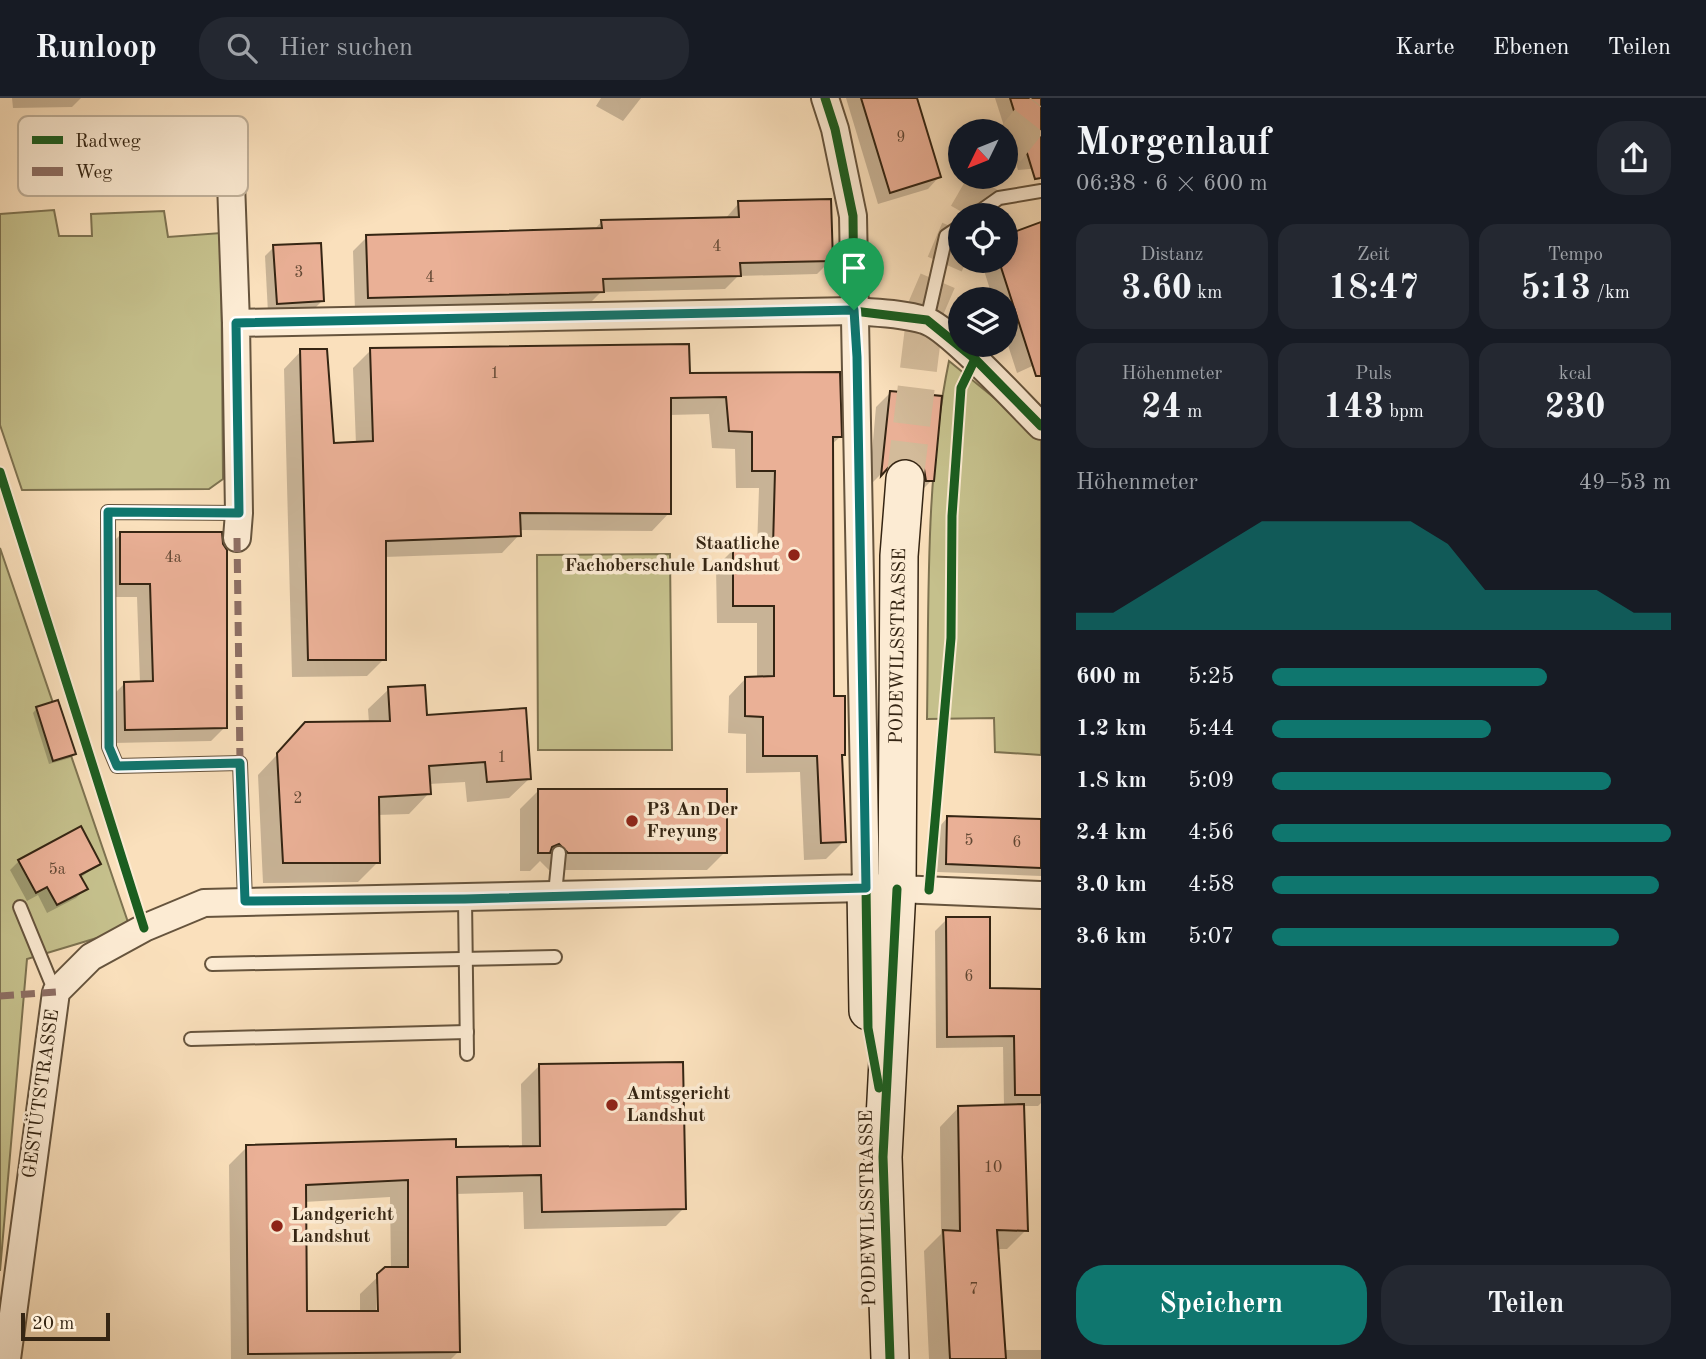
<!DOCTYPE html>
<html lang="de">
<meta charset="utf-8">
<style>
body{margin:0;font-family:"Old Standard TT",serif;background:#242831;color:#f1f3f6;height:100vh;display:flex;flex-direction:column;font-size:26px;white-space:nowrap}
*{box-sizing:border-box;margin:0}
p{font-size:23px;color:#9ea1a6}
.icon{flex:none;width:38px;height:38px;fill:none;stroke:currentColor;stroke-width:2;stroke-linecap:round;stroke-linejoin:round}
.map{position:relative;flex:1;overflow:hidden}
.drawer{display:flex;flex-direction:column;background:#171b24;width:665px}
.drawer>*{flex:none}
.needle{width:46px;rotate:227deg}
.controls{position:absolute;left:948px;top:21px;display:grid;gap:14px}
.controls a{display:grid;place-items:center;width:70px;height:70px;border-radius:50%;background:#171b24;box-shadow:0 4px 18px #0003;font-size:35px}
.scale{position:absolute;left:21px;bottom:18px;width:89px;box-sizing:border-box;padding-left:7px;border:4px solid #352513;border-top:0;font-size:19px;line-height:24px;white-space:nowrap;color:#352513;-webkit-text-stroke:5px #fcebd3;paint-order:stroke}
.pin{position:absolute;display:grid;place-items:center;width:60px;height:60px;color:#fff;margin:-72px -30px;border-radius:50% 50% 50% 0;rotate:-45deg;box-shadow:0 0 7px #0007}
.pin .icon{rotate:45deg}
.round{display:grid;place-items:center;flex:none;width:74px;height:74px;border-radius:28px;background:#242831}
.head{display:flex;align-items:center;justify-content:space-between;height:119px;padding:0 35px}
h1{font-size:38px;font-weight:800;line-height:52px}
.metrics{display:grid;grid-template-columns:repeat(3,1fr);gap:10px;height:119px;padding:7px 35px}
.metrics div{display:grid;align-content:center;border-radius:18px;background:#242831;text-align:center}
.metrics b{font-size:35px;font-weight:800}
.metrics small{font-size:19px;font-weight:400}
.metrics p{font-size:19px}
.chart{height:196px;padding:14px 35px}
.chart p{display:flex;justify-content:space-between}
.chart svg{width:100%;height:126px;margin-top:7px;fill:#0f766e;opacity:.7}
.cta{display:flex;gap:14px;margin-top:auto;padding:14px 35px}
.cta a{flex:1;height:80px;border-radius:28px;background:#0f766e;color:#fff;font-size:28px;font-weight:800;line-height:80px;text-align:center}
.cta a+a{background:#242831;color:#f1f3f6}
ul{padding:0 35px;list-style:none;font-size:23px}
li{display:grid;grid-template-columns:112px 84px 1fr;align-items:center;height:52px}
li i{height:18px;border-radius:9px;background:#0f766e}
header{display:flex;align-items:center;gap:42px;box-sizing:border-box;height:98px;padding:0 35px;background:#171b24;border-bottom:2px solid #363941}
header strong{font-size:33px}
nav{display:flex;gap:38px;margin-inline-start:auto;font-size:24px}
.search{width:490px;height:63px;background:#242831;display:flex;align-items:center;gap:18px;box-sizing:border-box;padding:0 24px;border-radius:28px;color:#9ea1a6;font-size:26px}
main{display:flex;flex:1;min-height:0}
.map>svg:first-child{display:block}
.green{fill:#c5c08c;stroke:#7d7250;stroke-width:2}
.shadow{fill:#0003;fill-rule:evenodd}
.building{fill:#eab096;stroke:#352513;stroke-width:2;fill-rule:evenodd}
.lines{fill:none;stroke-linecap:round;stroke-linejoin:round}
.secondary-tunnel{stroke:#d3bb9a;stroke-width:37;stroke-dasharray:37 18;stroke-linecap:butt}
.service-casing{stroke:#66543d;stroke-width:16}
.minor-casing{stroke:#66543d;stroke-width:30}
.secondary-casing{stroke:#352513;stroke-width:40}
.service{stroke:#fcebd3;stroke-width:12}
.minor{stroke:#fcebd3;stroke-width:26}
.secondary{stroke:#fcebd3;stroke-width:37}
.quiet{stroke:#8d6e63;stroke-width:7;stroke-dasharray:14 7;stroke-linecap:butt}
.cycleway-casing{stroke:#fcebd3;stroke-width:13}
.cycleway{stroke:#1b5e20;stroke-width:9}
.route-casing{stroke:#fff;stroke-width:14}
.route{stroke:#0f766e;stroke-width:9}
.poi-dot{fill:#8f2418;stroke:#fcebd3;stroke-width:2.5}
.labels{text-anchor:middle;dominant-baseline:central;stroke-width:7;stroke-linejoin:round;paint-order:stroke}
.number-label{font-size:16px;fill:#624834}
.poi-label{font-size:19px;font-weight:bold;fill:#352513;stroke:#fcebd3;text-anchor:start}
.street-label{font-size:19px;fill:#352513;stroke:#fcebd3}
.key{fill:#fcebd3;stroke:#c0b099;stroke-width:2}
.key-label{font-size:19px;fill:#352513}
</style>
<header>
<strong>Runloop</strong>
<div class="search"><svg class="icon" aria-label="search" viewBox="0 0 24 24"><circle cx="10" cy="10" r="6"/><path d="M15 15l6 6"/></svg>Hier suchen</div>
<nav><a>Karte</a><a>Ebenen</a><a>Teilen</a></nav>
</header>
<main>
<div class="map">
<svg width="1041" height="1261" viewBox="0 0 1041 1261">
<rect width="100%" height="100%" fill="#fae0bc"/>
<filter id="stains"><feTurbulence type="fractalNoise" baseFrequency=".00286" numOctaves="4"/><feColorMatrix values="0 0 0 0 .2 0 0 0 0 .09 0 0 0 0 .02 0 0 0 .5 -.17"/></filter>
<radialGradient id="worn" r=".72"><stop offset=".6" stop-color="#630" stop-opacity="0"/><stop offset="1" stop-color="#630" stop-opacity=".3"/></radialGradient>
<g class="green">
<path d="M54 112 59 138H92L91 116 164 113 168 139 221 135 223 381 209 391 22 392 0 327V116Z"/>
<path d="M949 263 1041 338V657L995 654 994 620 927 621C929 503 925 379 949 263Z"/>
<path d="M0 450 130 830 27 861 0 1173Z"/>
<path d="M670 456 672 652H538L537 457Z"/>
</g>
<g class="shadow">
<path d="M12 0H81L72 9 13 10Z"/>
<path d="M601 0H641L623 23 596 8Z"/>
<path d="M846 0H915L939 79 928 91 878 106Z"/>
<path d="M995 0H1041V70L1018 72Z"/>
<path d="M739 105 831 162 817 176 738 178 725 191 601 194 588 207 355 213 353 153 367 139 594 132 602 123 725 121Z"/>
<path d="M1041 126V264L1017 275 1006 241V201H993L981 163H1006Z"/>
<path d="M274 149 323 202 313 212 268 215 265 158Z"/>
<path d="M371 252 688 277 840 339 831 347 832 600 843 657 840 660 844 743 826 761 804 762 800 674 746 675V636L728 635 729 598 746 580H757V525H717L716 469 734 451H757L759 390H736L735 351 712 350 709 316 669 317V415L652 433 519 432V437L502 455 384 459V561L367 578 292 579 284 271 301 253 332 347 356 346 353 270Z"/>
<path d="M890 295 932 382 918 396 893 373 882 375 869 388 876 309Z"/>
<path d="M121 436H220L225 629 211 643 112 645 111 599 125 585H140L137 499H107V450Z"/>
<path d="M389 591 425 619 530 680 509 700 467 704 465 684 429 686V695L409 716 377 717 378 764 358 784 263 785 258 677 306 626 369 625 368 611Z"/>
<path d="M37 610 74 655 70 660 49 666 33 615Z"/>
<path d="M538 693 725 754 707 772H549L540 763 530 773H520V711Z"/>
<path d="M948 719 1041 723V778L937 774 939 729Z"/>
<path d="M19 763 99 766 80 780 85 791 76 800 47 815 38 797 27 803 10 772Z"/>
<path d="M947 821 989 892 1041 893V1005L1038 1008H1023L1026 1132 1007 1151H997L1004 1252H1041V1261H929L924 1153 941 1136 940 1029 959 1009 1004 1008 1003 949 936 950 935 833Z"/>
<path d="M539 968 684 1110 666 1128 524 1131 523 1094 455 1096 458 1254 451 1261H231L229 1067 247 1049 522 1050 521 986ZM390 1099 391 1171H386L360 1196V1215L305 1214 304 1104ZM376 1186H379L380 1222H376Z"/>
</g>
<g class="building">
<path d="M861 0H917L941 79 890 95Z"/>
<path d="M1010 0H1041V80L1035 81Z"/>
<path d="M831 101 833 163 740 165 741 178 603 181 604 194 368 200 366 137 602 130 601 122 739 119 738 103Z"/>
<path d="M1041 124V278H1036L999 163H1006V137Z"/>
<path d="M321 145 324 203 277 206 273 147Z"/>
<path d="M689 246 690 275 840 274 842 339H833L834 598H845V657H842L846 744 821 745 817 658H763V619L745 618V579L774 578V508H733V450L773 449 775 373H752V334L729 333 726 299 671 300V416L520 415 521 438 386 443V562H308L300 251H327L334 345 373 343 370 250Z"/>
<path d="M890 293 942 298 934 383H926L924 371 916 363 907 360 895 362 881 378Z"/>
<path d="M120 434H222L223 446 227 452V630L125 632 124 584 153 583 150 486H120Z"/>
<path d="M425 587 427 617 526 610 531 681 487 684 485 664 429 668 431 696 379 699 380 765H283L277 655 305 624 390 623 388 589Z"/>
<path d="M58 602 76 656 53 663 36 609Z"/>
<path d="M538 691H727V755H568L559 746 552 749 550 755H538Z"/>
<path d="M947 718 1041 721V770L946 766Z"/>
<path d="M81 728 101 766 80 777 88 791 57 807 47 789 36 795 18 762Z"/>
<path d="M946 819H990V890L1041 891V997H1015L1014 938 947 939Z"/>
<path d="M683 964 686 1111 542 1114 541 1077 457 1079 460 1254 248 1256 246 1047 456 1041V1049L540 1048 539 966ZM408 1082V1169H385L377 1176 378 1213H307L306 1087Z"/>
<path d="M1024 1006 1028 1133 997 1132 1006 1261H950L943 1132 960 1133 958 1008Z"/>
</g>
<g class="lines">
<g class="secondary-tunnel">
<path d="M1006 52 1041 8"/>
<path d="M967 117 989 79"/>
<path d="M905 381 926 210 961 128"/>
</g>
<defs>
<g id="service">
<path d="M975 117 999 100 1041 93"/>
<path d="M927 222 946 138 961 128"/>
<path d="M239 415 108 414 109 649 117 668 240 665 245 803"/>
<path d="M555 796 559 755"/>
<path d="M465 801 467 956"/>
<path d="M20 809 55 894"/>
<path d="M212 866 555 859"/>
<path d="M191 941 467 934"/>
</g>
<g id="minor">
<path d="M230 56 236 225"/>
<path d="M237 440 239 415 236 225 854 213C876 215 902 215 924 222 949 229 1019 306 1041 328"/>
<path d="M897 791 1041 797"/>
<path d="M7 1261 56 894 91 859 144 830 204 805 866 790 853 118 835 31 825 0"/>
</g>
<g id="secondary">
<path d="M866 790 868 913"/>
<path d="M890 1261 883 1059 897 791 899 458 905 381"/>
</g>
</defs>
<use href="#service" class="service-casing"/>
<use href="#minor" class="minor-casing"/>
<use href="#secondary" class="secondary-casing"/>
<use href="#service" class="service"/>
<use href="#minor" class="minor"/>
<use href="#secondary" class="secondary"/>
<g class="quiet">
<path d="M237 440 240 665"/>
<path d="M0 898 56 894"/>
</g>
<defs>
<g id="cycleway">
<path d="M825 0 835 31 853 118 854 213 927 222 975 261 1041 328"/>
<path d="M0 374 144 830"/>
<path d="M866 790 868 930 879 990"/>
<path d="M929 792 951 540 952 418 961 290 975 261"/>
<path d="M890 1261 883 1059 897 791"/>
</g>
</defs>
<use href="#cycleway" class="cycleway-casing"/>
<use href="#cycleway" class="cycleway"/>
</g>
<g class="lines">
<defs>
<path id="route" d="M854 212 857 259 866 790 465 801 245 803 240 665 117 668 109 649 108 414 239 415 236 225Z"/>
</defs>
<use href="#route" class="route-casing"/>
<use href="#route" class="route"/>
</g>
<g class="poi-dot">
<circle cx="794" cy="457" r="7"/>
<circle cx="632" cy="723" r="7"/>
<circle cx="612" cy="1007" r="7"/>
<circle cx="277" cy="1128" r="7"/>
</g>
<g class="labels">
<g class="number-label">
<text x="901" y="40">9</text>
<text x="717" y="149">4</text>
<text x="299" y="175">3</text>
<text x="430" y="180">4</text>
<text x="495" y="276">1</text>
<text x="173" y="460">4a</text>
<text x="502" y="660">1</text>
<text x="298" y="701">2</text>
<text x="969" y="743">5</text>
<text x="1017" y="745">6</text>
<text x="57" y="772">5a</text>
<text x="969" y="879">6</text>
<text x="993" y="1070">10</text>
<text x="974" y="1192">7</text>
</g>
<g class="poi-label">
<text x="780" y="446" text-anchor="end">Staatliche<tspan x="780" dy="22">Fachoberschule Landshut</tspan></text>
<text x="646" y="712">P3 An Der<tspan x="646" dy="22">Freyung</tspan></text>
<text x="626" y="996">Amtsgericht<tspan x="626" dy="22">Landshut</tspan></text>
<text x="291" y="1117">Landgericht<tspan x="291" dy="22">Landshut</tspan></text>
</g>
<g class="street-label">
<text transform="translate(899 548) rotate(-89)">PODEWILSSTRASSE</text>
<text transform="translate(42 996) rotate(-82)">GESTÜTSTRASSE</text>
<text transform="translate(869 1110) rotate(-91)">PODEWILSSTRASSE</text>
</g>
</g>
<rect x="18" y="18" width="230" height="80" rx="10" class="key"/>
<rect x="32" y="38" width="31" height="8" fill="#1b5e20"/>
<rect x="32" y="69" width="31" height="9" fill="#8d6e63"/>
<g class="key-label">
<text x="75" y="49">Radweg</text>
<text x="75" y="80">Weg</text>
</g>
<rect width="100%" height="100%" filter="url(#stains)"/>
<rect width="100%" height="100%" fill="url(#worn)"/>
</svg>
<div class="controls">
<a><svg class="needle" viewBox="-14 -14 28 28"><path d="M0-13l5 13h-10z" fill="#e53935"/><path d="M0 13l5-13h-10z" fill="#9ea1a6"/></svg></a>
<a><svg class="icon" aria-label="locate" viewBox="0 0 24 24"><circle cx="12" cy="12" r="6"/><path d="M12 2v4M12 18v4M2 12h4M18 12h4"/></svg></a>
<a><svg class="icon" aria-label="layers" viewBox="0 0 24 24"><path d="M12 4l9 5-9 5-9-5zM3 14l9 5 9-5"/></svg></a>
</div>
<div class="scale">20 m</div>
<div class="pin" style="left:854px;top:212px;background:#1e9e55"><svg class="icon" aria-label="arrive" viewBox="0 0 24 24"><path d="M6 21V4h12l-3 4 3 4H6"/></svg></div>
</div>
<section class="drawer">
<div class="head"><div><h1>Morgenlauf</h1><p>06:38 · 6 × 600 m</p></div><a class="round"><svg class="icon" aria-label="share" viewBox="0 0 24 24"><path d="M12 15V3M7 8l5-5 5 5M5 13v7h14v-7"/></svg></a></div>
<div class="metrics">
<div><p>Distanz</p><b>3.60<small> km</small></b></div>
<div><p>Zeit</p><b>18:47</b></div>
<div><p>Tempo</p><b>5:13<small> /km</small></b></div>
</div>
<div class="metrics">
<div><p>Höhenmeter</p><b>24<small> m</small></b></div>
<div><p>Puls</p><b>143<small> bpm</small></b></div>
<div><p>kcal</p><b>230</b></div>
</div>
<div class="chart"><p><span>Höhenmeter</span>49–53 m</p>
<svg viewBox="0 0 160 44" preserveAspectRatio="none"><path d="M0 44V38L10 38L20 30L30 22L40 14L50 6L60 6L70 6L80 6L90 6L100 14L110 30L120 30L130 30L140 30L150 38L160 38V44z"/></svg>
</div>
<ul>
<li><b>600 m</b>5:25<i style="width:69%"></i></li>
<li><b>1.2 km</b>5:44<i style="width:55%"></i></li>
<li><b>1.8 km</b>5:09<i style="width:85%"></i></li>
<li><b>2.4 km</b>4:56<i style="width:100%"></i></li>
<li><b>3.0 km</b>4:58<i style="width:97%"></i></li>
<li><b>3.6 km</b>5:07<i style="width:87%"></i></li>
</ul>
<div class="cta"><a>Speichern</a><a>Teilen</a></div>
</section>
</main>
